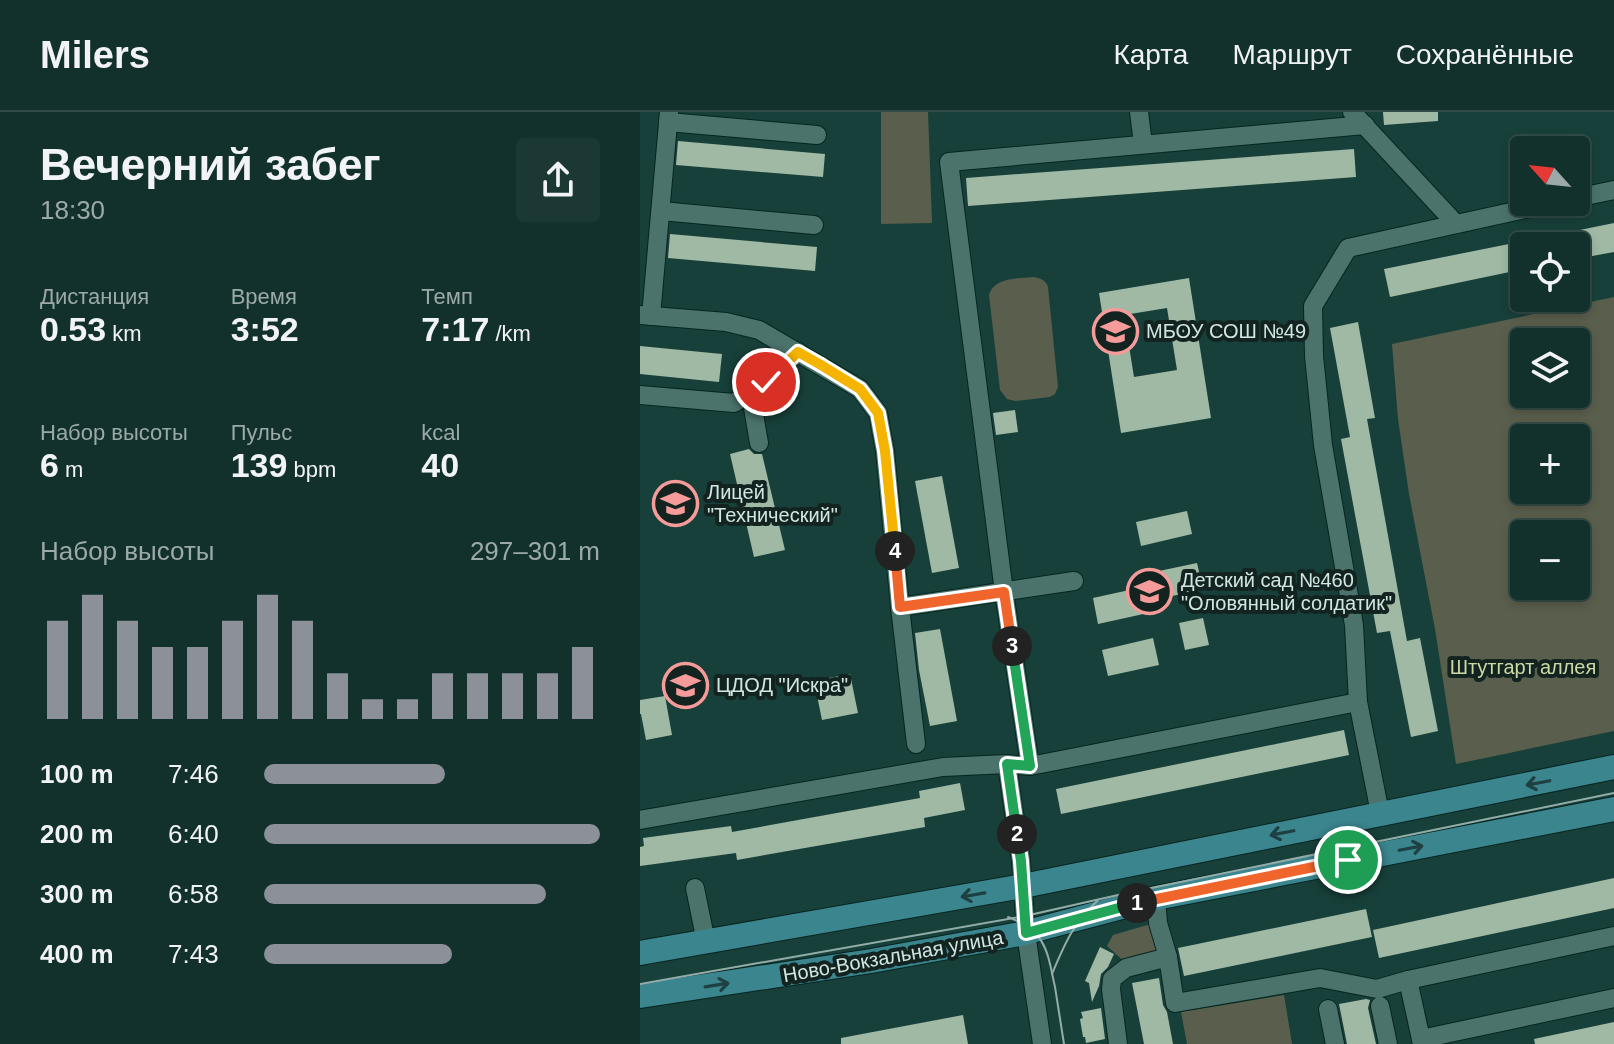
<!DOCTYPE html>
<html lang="ru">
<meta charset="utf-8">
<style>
body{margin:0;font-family:Helvetica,sans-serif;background:#1b3834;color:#f1f3f6;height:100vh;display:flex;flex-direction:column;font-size:30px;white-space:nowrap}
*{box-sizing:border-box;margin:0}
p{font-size:26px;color:#9ca9a9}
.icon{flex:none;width:44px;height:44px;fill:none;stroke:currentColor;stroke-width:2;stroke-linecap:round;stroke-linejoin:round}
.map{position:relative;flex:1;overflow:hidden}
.side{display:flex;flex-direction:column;background:#12302c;width:640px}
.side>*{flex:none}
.needle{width:52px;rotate:297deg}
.fabs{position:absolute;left:870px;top:24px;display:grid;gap:16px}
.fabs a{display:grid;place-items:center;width:80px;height:80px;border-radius:8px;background:#12302c;box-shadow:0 4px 12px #0003,0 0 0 2px #314b48;font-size:40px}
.pin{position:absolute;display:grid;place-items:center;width:68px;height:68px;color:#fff;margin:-34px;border:4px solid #fff;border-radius:50%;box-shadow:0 2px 8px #0007}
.km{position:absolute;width:40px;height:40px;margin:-20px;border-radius:50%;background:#222;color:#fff;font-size:22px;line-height:40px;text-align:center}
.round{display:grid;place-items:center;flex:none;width:84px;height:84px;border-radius:8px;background:#1b3834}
.headline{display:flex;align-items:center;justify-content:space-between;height:136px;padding:0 40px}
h1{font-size:44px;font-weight:700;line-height:60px}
.figures{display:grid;grid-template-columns:repeat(3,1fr);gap:12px;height:136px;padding:8px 40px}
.figures div{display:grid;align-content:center}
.figures b{font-size:34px;font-weight:700}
.figures small{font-size:22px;font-weight:400}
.figures p{font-size:22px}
.chart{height:224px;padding:16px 40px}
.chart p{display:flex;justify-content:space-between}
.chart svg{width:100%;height:144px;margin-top:8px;stroke:#8c9099;stroke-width:6}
ul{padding:0 40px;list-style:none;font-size:26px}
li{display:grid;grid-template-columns:128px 96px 1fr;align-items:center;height:60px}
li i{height:20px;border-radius:10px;background:#8c9099}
header{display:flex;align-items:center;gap:48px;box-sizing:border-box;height:112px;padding:0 40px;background:#12302c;border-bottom:2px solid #314b48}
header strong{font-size:38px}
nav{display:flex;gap:44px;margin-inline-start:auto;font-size:28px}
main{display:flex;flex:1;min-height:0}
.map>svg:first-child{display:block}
.green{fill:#5a5e4c;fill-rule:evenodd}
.building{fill:#9fb9a4;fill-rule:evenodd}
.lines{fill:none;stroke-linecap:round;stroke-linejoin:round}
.minor-casing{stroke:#062520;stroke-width:20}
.major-casing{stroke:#062520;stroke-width:26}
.minor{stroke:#4b736c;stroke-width:18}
.major{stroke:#3b858e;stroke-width:24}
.tram{stroke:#92ada8;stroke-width:2}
.oneway{stroke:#1e4041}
.split-1-casing{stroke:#fff;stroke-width:16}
.split-2-casing{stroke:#fff;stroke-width:16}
.split-3-casing{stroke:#fff;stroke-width:16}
.split-4-casing{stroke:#fff;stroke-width:16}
.split-5-casing{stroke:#fff;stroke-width:16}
.split-6-casing{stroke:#fff;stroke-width:16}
.split-1{stroke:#f0652b;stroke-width:10}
.split-2{stroke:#22a559;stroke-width:10}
.split-3{stroke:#22a559;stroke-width:10}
.split-4{stroke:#f0652b;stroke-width:10}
.split-5{stroke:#f5b400;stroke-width:10}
.split-6{stroke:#f5b400;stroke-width:10}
.labels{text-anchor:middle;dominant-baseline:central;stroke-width:8;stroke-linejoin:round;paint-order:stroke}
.poi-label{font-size:20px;fill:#d1e6e2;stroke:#122320;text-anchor:start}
.park-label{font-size:20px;fill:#cdd8a4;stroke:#122320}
.street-label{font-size:20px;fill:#d1e6e2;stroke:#122320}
</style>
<header>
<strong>Milers</strong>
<nav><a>Карта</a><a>Маршрут</a><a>Сохранённые</a></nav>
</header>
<main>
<section class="side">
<div class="headline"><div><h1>Вечерний забег</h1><p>18:30</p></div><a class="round"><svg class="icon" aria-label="share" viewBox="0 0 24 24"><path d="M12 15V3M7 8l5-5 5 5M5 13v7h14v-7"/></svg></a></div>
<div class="figures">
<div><p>Дистанция</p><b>0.53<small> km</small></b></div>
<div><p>Время</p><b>3:52</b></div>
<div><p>Темп</p><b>7:17<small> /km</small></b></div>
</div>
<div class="figures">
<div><p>Набор высоты</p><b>6<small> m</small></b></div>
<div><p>Пульс</p><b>139<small> bpm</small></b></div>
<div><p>kcal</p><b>40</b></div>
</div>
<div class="chart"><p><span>Набор высоты</span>297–301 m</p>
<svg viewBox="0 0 160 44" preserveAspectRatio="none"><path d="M5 44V14M15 44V6M25 44V14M35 44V22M45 44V22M55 44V14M65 44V6M75 44V14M85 44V30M95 44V38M105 44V38M115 44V30M125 44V30M135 44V30M145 44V30M155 44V22"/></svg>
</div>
<ul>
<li><b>100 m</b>7:46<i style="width:54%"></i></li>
<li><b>200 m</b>6:40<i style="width:100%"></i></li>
<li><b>300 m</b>6:58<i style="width:84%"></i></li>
<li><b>400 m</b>7:43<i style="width:56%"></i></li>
</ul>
</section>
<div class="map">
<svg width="974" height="932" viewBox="0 0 974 932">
<rect width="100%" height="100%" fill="#18403a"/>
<g class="green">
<path d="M241 0H288L292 111 241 112Z"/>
<path d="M393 165C400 166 406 168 408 175L418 275 415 282 410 285 375 289 367 287 360 278 349 183C355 165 377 167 393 165Z"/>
<path d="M974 185V619L816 652 795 517 769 382 758 307 752 232ZM884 230H936V282H884ZM936 326V378H884V326ZM936 422V474H884V422Z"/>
<path d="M514 811 518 844 487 852 467 834 473 823Z"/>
<path d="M644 883 652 932H547L541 900Z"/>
</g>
<g class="building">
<path d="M743 0H798V9L744 13Z"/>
<path d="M38 29 185 42 183 65 36 53Z"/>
<path d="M714 37 716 65 328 94 326 66Z"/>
<path d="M974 111V140L936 147V134H886V129Z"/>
<path d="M30 122 177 135 175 159 28 146Z"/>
<path d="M884 129V157L750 185 744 157Z"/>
<path d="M549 166 571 306 481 321 459 181ZM527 196 537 258 494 265 484 203Z"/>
<path d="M718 210 735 306 727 307 767 529 780 526 798 619 771 625 750 519 737 521 701 327 710 325 690 216Z"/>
<path d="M0 234 82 242 79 270 0 262Z"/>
<path d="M375 298 378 320 356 323 353 301Z"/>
<path d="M109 337 114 342H122L145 438 114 445 90 342Z"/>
<path d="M302 364 319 456 292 461 275 369Z"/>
<path d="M547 399 552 422 501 434 496 410Z"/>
<path d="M557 451 563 477 506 490 508 501 458 512 453 486 503 475 500 463Z"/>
<path d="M563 506 569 533 545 538 539 511Z"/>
<path d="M300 517 317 609 290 614 279 558 275 521Z"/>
<path d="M513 526 519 553 468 564 462 538Z"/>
<path d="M210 562 218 601 182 608 174 569Z"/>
<path d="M25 584 32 623 6 628 1 602H0V588Z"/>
<path d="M704 618 709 643 421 702 416 677Z"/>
<path d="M320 671 325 698 284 706 285 715 97 748 96 741 0 754V735L4 734 3 726 91 714 92 720 280 686 279 679Z"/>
<path d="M974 766V796L739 846 733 818Z"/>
<path d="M726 797 732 825 544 864 538 836Z"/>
<path d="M460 835 474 842 468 855 461 862 459 874 452 890 449 871 445 869Z"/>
<path d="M519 866 523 893 527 900 533 932H504L492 871Z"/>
<path d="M726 887 730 888 728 896 736 932H707L699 892Z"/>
<path d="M461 896 465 927 446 931 445 925H443L440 907 443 906 441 900Z"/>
<path d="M323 903 328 932H201V926Z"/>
<path d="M974 910V932H895L894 927Z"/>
</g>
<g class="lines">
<defs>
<g id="minor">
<path d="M499 0 503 32"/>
<path d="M712 0 816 112"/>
<path d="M28 10 177 23"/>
<path d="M936 86 974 78"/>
<path d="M21 99 174 113"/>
<path d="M0 203 86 210 119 218 220 277 238 301 245 339 260 495 434 469"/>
<path d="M11 204 29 0"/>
<path d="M0 283 94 291 126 270"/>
<path d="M119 331 113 296 126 270 158 240"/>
<path d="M260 495 276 632"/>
<path d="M367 652 381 749 386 821 402 932"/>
<path d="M390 654 364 480 309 50 725 13"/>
<path d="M740 701 718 590 714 513 683 333 674 244 673 194 708 136 917 90"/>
<path d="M0 708 303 655 367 652 390 654 718 590"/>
<path d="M55 776 66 830"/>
<path d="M516 786 518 811 528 845 535 891 680 866 737 877 768 868 974 824"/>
<path d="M768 868 782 932"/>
<path d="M740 894 748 932"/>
<path d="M688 897 695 932"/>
<path d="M781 927 974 886"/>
<path d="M478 932 471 877 472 867 486 856 528 845"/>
</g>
<g id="major">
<path d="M0 841 383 774 974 655"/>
<path d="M0 884 231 849 380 822 516 786 974 697"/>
</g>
</defs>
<use href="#minor" class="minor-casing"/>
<use href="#major" class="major-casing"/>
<use href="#minor" class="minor"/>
<use href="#major" class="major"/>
<g class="tram">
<path d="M368 805C407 820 407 839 415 875 418 894 421 913 424 932"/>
<path d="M412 862C426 829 432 814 458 788"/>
<path d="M0 872 385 804 487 781 974 681"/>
</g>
</g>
<defs><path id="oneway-shaft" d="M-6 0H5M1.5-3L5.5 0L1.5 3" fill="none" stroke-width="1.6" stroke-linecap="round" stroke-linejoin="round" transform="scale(2)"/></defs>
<g class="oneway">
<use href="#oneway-shaft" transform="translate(898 671) rotate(169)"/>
<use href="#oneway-shaft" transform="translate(642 721) rotate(169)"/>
<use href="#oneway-shaft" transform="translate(771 736) rotate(-11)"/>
<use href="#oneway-shaft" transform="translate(333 783) rotate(170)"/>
<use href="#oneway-shaft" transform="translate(77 873) rotate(-9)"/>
</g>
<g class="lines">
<defs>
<path id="split-1" d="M497 791 708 748"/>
<path id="split-2" d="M377 722 381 749 386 821 497 791"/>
<path id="split-3" d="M372 534 390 654 367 652 377 722"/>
<path id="split-4" d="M255 439 260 495 364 480 372 534"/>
<path id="split-5" d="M181 253 220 277 238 301 245 339 255 439"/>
<path id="split-6" d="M126 270 158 240 181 253"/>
</defs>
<use href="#split-1" class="split-1-casing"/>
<use href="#split-2" class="split-2-casing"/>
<use href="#split-3" class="split-3-casing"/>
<use href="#split-4" class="split-4-casing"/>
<use href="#split-5" class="split-5-casing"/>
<use href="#split-6" class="split-6-casing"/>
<use href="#split-1" class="split-1"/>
<use href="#split-2" class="split-2"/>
<use href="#split-3" class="split-3"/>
<use href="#split-4" class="split-4"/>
<use href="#split-5" class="split-5"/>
<use href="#split-6" class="split-6"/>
</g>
<defs>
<symbol id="school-ring" viewBox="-11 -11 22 22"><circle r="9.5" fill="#122320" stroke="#f59b9a" stroke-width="1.5"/><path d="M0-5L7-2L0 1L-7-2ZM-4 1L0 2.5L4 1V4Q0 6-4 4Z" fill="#f59b9a"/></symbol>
</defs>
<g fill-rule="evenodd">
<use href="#school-ring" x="450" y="194" width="51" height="51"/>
<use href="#school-ring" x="10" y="366" width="51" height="51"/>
<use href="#school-ring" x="484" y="454" width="51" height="51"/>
<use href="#school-ring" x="20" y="548" width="51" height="51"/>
</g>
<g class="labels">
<g class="poi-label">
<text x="506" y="219">МБОУ СОШ №49</text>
<text x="67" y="380">Лицей<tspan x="67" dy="23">"Технический"</tspan></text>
<text x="541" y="468">Детский сад №460<tspan x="541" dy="23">"Оловянный солдатик"</tspan></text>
<text x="76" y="573">ЦДОД "Искра"</text>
</g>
<g class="park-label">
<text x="883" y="555">Штутгарт аллея</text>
</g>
<g class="street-label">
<text transform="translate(253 844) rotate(-10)">Ново-Вокзальная улица</text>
</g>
</g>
</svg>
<div class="fabs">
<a><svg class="needle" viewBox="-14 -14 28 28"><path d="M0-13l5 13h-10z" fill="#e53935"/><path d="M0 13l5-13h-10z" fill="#9ca9a9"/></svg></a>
<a><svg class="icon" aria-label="locate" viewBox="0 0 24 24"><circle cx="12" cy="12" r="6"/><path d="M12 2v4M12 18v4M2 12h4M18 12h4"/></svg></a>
<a><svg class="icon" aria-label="layers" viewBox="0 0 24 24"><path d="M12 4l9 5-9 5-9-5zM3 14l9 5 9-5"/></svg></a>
<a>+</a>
<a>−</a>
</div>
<div class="pin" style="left:708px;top:748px;background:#1e9e55"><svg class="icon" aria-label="arrive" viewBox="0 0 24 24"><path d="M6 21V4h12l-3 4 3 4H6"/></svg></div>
<div class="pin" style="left:126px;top:270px;background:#d93025"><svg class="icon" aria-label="check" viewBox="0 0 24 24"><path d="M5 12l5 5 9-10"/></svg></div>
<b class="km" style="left:497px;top:791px">1</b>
<b class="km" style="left:377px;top:722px">2</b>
<b class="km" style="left:372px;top:534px">3</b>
<b class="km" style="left:255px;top:439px">4</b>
</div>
</main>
